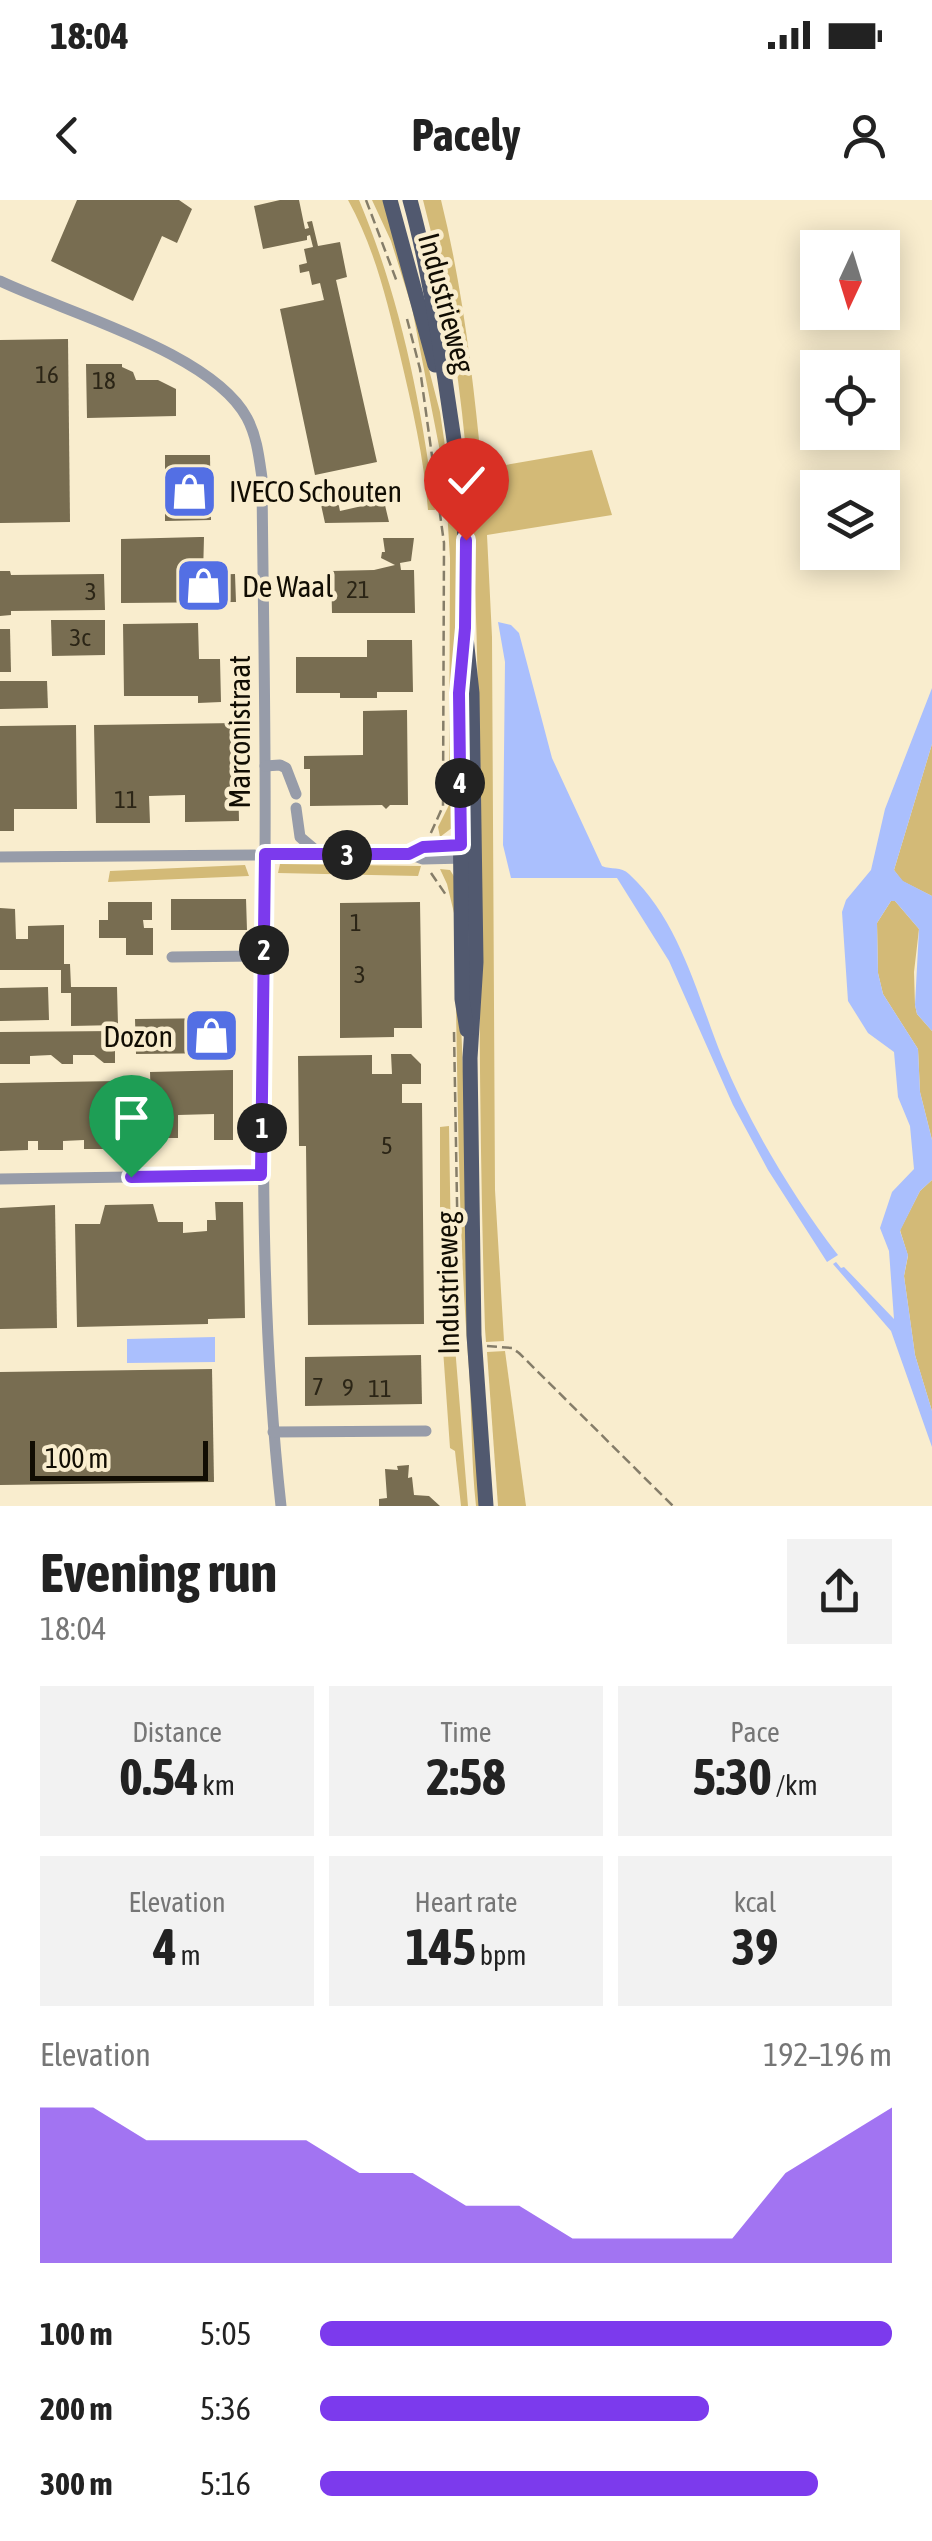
<!DOCTYPE html>
<meta charset="utf-8">
<style>
body{margin:0;font-family:"Asap Condensed",sans-serif;background:#f2f2f2;color:#222;height:100vh;display:flex;flex-direction:column;font-size:38px;white-space:nowrap}
*{box-sizing:border-box;margin:0}
p{font-size:32px;color:#767676}
.icon{flex:none;width:55px;height:55px;fill:none;stroke:currentColor;stroke-width:2;stroke-linecap:round;stroke-linejoin:round}
.map{position:relative;height:1306px;overflow:hidden}
.panel{display:flex;flex-direction:column;background:#fff;flex:1}
.panel>*{flex:none}
.needle{width:65px;rotate:184deg}
.tools{position:absolute;left:800px;top:30px;display:grid;gap:20px}
.tools a{display:grid;place-items:center;width:100px;height:100px;border-radius:0px;background:#fff;box-shadow:0 5px 25px #0003;font-size:50px}
.scale{position:absolute;left:30px;bottom:25px;width:178px;box-sizing:border-box;padding-left:10px;border:5px solid #110d03;border-top:0;font-size:28px;line-height:35px;white-space:nowrap;color:#110d03;-webkit-text-stroke:8px #f9edce;paint-order:stroke}
.pin{position:absolute;display:grid;place-items:center;width:85px;height:85px;color:#fff;margin:-102px -42px;border-radius:50% 50% 50% 0;rotate:-45deg;box-shadow:0 0 10px #0007}
.pin .icon{rotate:45deg}
.km{position:absolute;width:50px;height:50px;margin:-25px;border-radius:50%;background:#222;color:#fff;font-size:28px;line-height:50px;text-align:center}
.round{display:grid;place-items:center;flex:none;width:105px;height:105px;border-radius:0px;background:#f2f2f2}
.overview{display:flex;align-items:center;justify-content:space-between;height:170px;padding:0 40px}
h1{font-size:55px;font-weight:700;line-height:75px}
.figures{display:grid;grid-template-columns:repeat(3,1fr);gap:15px;height:170px;padding:10px 40px}
.figures div{display:grid;align-content:center;border-radius:0px;background:#f2f2f2;text-align:center}
.figures b{font-size:50px;font-weight:700}
.figures small{font-size:28px;font-weight:400}
.figures p{font-size:28px}
.chart{height:280px;padding:20px 40px}
.chart p{display:flex;justify-content:space-between}
.chart svg{width:100%;height:180px;margin-top:10px;fill:#7c3aed;opacity:.7}
ul{padding:0 40px;list-style:none;font-size:32px}
li{display:grid;grid-template-columns:160px 120px 1fr;align-items:center;height:75px}
li i{height:25px;border-radius:12px;background:#7c3aed}
.status{display:flex;justify-content:space-between;align-items:center;height:70px;padding:0 50px;background:#fff;direction:ltr}
.status svg{height:28px;fill:currentColor}
header{display:flex;justify-content:space-between;align-items:center;height:130px;padding:0 40px;background:#fff;font-size:45px;font-weight:700}
.map>svg:first-child{display:block}
.green{fill:#d3ba77}
.water{fill:#aabffd}
.building{fill:#786d51}
.lines{fill:none;stroke-linecap:round;stroke-linejoin:round}
.path{stroke:#857d69;stroke-width:2.5;stroke-dasharray:10 5;stroke-linecap:butt}
.minor{stroke:#979ca9;stroke-width:11}
.major{stroke:#51596f;stroke-width:15}
.route-casing{stroke:#fff;stroke-width:20}
.route{stroke:#7c3aed;stroke-width:12}
.labels{text-anchor:middle;dominant-baseline:central;stroke-width:9;stroke-linejoin:round;paint-order:stroke}
.number-label{font-size:25px;fill:#2b2516}
.street-label{font-size:30px;fill:#110d03;stroke:#f9edce}
.poi-label{font-size:30px;fill:#110d03;stroke:#f9edce;text-anchor:start}
</style>
<div class="status"><b>18:04</b><svg viewBox="0 0 49 12"><path d="M0 12V9h3v3zM5 12V6h3v6zM10 12V3h3v9zM15 12V0h3v12zM26 1h20v11H26zM47 4h2v5h-2z"/></svg></div>
<header><svg class="icon" aria-label="back" viewBox="0 0 24 24"><path d="M15 5l-7 7 7 7"/></svg>Pacely<svg class="icon" aria-label="person" viewBox="0 0 24 24"><circle cx="12" cy="8" r="4"/><path d="M4 21q1-7 8-7t8 7"/></svg></header>
<div class="map">
<svg width="932" height="1306" viewBox="0 0 932 1306">
<rect width="100%" height="100%" fill="#f9edce"/>
<g class="green">
<path d="M348 0H359C401 100 421 203 435 310H428C424 258 412 206 400 155 387 101 375 49 348 0Z"/>
<path d="M372 0H385L440 212 458 334 457 624 440 637 438 627 449 605 450 358 445 277 412 108 391 41Z"/>
<path d="M423 0H441C463 89 473 178 482 269L592 250 612 315 487 335 492 437 495 990 504 1141 486 1142 485 1129C480 965 479 801 479 638 478 425 478 207 423 0Z"/>
<path d="M932 544V696L902 681 894 670Z"/>
<path d="M280 664 421 666 418 676 278 673Z"/>
<path d="M245 665 249 676 108 682 110 671Z"/>
<path d="M440 669 450 670 455 678 481 1306H476C471 1260 472 1215 469 1169 457 1018 458 865 454 713L447 684Z"/>
<path d="M891 701H895L919 729 914 772 915 805 917 814 932 831V940L920 892 918 849 883 794 878 773 877 723Z"/>
<path d="M449 926 452 1110 468 1306H461L455 1251 450 1248 440 1107V927Z"/>
<path d="M932 980V1211L915 1155 904 1076 908 1056 900 1030 920 991Z"/>
<path d="M505 1151 526 1306H498L487 1152Z"/>
</g>
<g class="water">
<path d="M498 422 511 425 519 433 552 558 602 666C611 670 621 666 629 674 680 721 697 795 722 857 751 927 792 995 838 1055L827 1062 768 970 733 905 669 761 617 678H511L503 645 505 462Z"/>
<path d="M932 488V544L894 670 903 681 932 696V831L917 814 915 805 919 729 895 701H891L877 723 878 773 883 794 918 849 920 892 932 940V980L920 991 900 1031 908 1055 904 1076 915 1155 932 1211V1247L891 1131 833 1064 836 1062 841 1068 844 1067 894 1119 889 1051 880 1028 892 992 914 969 910 926 898 897 894 852 868 833 848 801 842 712 846 700 871 670 885 609Z"/>
<path d="M215 1137V1162L127 1163V1139Z"/>
</g>
<g class="building">
<path d="M77 0H179L192 9 177 43 162 36 133 101 51 61Z"/>
<path d="M280 0H299L305 29 309 28 307 22 312 21 318 46 340 42 347 77 336 80 377 262 315 275 280 109 324 100 320 83 312 85 309 71 300 73 299 65 307 63 304 49 313 47 310 35 307 36V40L263 49 254 6Z"/>
<path d="M68 139 70 322 0 323V140Z"/>
<path d="M86 164H122V167L133 172 136 180H158L176 189V216L87 218Z"/>
<path d="M165 255H210L211 320 165 321Z"/>
<path d="M335 288 340 311 384 301 389 322 325 323 318 291Z"/>
<path d="M200 337H204L203 375 235 374 236 402 121 403V339Z"/>
<path d="M383 338H414L411 361 400 363 401 370H414L415 413H332L331 371 374 370 395 365 381 358 382 352H385Z"/>
<path d="M0 371H10L11 375 104 374 105 410 11 411V415L0 416Z"/>
<path d="M51 420H105V455L52 456Z"/>
<path d="M198 423 199 459H220L221 502 198 503V496H124L123 424Z"/>
<path d="M0 429H10L11 472H0Z"/>
<path d="M367 440H412L413 492H377V498H340V493H296V457H367Z"/>
<path d="M0 481H47L48 508 0 509Z"/>
<path d="M407 510 408 605H390L386 609 382 605 310 606V569H304V556L363 555V511Z"/>
<path d="M237 523 239 621 185 622V595L149 596 150 623H96L94 525Z"/>
<path d="M76 525 77 609H14V631H0V526Z"/>
<path d="M171 699H246L247 730H171Z"/>
<path d="M108 702H152V720H143L144 728H153V755H126V738H99V720H108Z"/>
<path d="M420 702 422 828H394V837L340 838V703Z"/>
<path d="M0 708 15 709 16 739H28V726L64 725V764H70L71 787H117L118 825 71 826V793H61V770H0Z"/>
<path d="M48 787 49 820 0 821V788Z"/>
<path d="M225 818 226 853 136 854 135 819Z"/>
<path d="M115 831V863H104L94 855H73V864H62L51 855 30 856V864H0V832Z"/>
<path d="M391 854H411L421 864V884H402V903H422L424 1124 308 1125 306 946H299L298 856 372 855V874H392Z"/>
<path d="M233 870V940H214V914L178 915V938H152L150 872Z"/>
<path d="M118 881 120 940H109V949H84V940L63 941V950H38V941H28V950L0 951V883Z"/>
<path d="M215 1002H243L245 1118 208 1119V1124L77 1127 75 1024H100L105 1005 153 1004 158 1022H183V1033L207 1031V1020H216Z"/>
<path d="M55 1005 57 1128 0 1129V1008Z"/>
<path d="M421 1155 422 1204 305 1206V1157Z"/>
<path d="M212 1169 214 1282 0 1285V1172Z"/>
<path d="M409 1265 408 1278 412 1277 414 1295 429 1296 440 1306H379V1299L387 1298 385 1269 398 1270 397 1266Z"/>
</g>
<g class="lines">
<g class="path">
<path d="M366 0 397 82"/>
<path d="M407 119 420 169 444 343 443 606 430 635"/>
<path d="M431 673 446 695"/>
<path d="M454 832 459 1114"/>
<path d="M487 1146 512 1148 519 1153 673 1306"/>
</g>
<g class="minor">
<path d="M0 81C67 113 213 153 247 218 257 237 259 257 262 278 263 404 266 530 265 656 264 874 257 1089 281 1306"/>
<path d="M265 566 280 565 286 568 296 594"/>
<path d="M296 608 300 637 320 654"/>
<path d="M409 654C426 646 450 641 467 649"/>
<path d="M0 657 409 654 423 659 465 658"/>
<path d="M172 757 264 756"/>
<path d="M0 979 261 975"/>
<path d="M273 1232 426 1231"/>
</g>
<g class="major">
<path d="M390 0 435 165"/>
<path d="M410 0C430 72 440 147 451 220 462 292 471 363 464 436"/>
<path d="M465 428 472 493 476 762 470 858 474 1135 486 1306"/>
<path d="M462 464 459 493 462 799 467 830"/>
</g>
</g>
<g class="lines">
<defs>
<path id="route" d="M131 977 261 975 265 654H409L423 647 461 645 459 493 465 428 466 340"/>
</defs>
<use href="#route" class="route-casing"/>
<use href="#route" class="route"/>
</g>
<defs>
<symbol id="shop-square" viewBox="-11 -11 22 22"><rect x="-9" y="-9" width="18" height="18" rx="4" fill="#536fe4" stroke="#f9edce"/><path d="M-5-2.5h2.3a2.7 3.5 0 0 1 5.4 0H5L5.5 6h-11ZM-1.5-2.5h3a1.5 2.3 0 0 0-3 0Z" fill="#fff"/></symbol>
</defs>
<g fill-rule="evenodd">
<use href="#shop-square" x="158" y="260" width="63" height="63"/>
<use href="#shop-square" x="172" y="354" width="63" height="63"/>
<use href="#shop-square" x="180" y="804" width="63" height="63"/>
</g>
<g class="labels">
<g class="number-label">
<text x="47" y="174">16</text>
<text x="104" y="180">18</text>
<text x="358" y="389">21</text>
<text x="91" y="391">3</text>
<text x="80" y="437">3c</text>
<text x="126" y="599">11</text>
<text x="356" y="722">1</text>
<text x="360" y="774">3</text>
<text x="387" y="945">5</text>
<text x="318" y="1186">7</text>
<text x="348" y="1187">9</text>
<text x="380" y="1188">11</text>
</g>
<g class="street-label">
<text transform="translate(447 103) rotate(75)">Industrieweg</text>
<text transform="translate(239 532) rotate(-90)">Marconistraat</text>
<text transform="translate(447 1083) rotate(-91)">Industrieweg</text>
</g>
<g class="poi-label">
<text x="229" y="291">IVECO Schouten</text>
<text x="242" y="386">De Waal</text>
<text x="173" y="836" text-anchor="end">Dozon</text>
</g>
</g>
</svg>
<div class="tools">
<a><svg class="needle" viewBox="-14 -14 28 28"><path d="M0-13l5 13h-10z" fill="#e53935"/><path d="M0 13l5-13h-10z" fill="#767676"/></svg></a>
<a><svg class="icon" aria-label="locate" viewBox="0 0 24 24"><circle cx="12" cy="12" r="6"/><path d="M12 2v4M12 18v4M2 12h4M18 12h4"/></svg></a>
<a><svg class="icon" aria-label="layers" viewBox="0 0 24 24"><path d="M12 4l9 5-9 5-9-5zM3 14l9 5 9-5"/></svg></a>
</div>
<div class="scale">100 m</div>
<div class="pin" style="left:131px;top:977px;background:#1e9e55"><svg class="icon" aria-label="arrive" viewBox="0 0 24 24"><path d="M6 21V4h12l-3 4 3 4H6"/></svg></div>
<div class="pin" style="left:466px;top:340px;background:#d93025"><svg class="icon" aria-label="check" viewBox="0 0 24 24"><path d="M5 12l5 5 9-10"/></svg></div>
<b class="km" style="left:262px;top:928px">1</b>
<b class="km" style="left:264px;top:750px">2</b>
<b class="km" style="left:347px;top:655px">3</b>
<b class="km" style="left:460px;top:583px">4</b>
</div>
<section class="panel">
<div class="overview"><div><h1>Evening run</h1><p>18:04</p></div><a class="round"><svg class="icon" aria-label="share" viewBox="0 0 24 24"><path d="M12 15V3M7 8l5-5 5 5M5 13v7h14v-7"/></svg></a></div>
<div class="figures">
<div><p>Distance</p><b>0.54<small> km</small></b></div>
<div><p>Time</p><b>2:58</b></div>
<div><p>Pace</p><b>5:30<small> /km</small></b></div>
</div>
<div class="figures">
<div><p>Elevation</p><b>4<small> m</small></b></div>
<div><p>Heart rate</p><b>145<small> bpm</small></b></div>
<div><p>kcal</p><b>39</b></div>
</div>
<div class="chart"><p><span>Elevation</span>192–196 m</p>
<svg viewBox="0 0 160 44" preserveAspectRatio="none"><path d="M0 44V6L10 6L20 14L30 14L40 14L50 14L60 22L70 22L80 30L90 30L100 38L110 38L120 38L130 38L140 22L150 14L160 6V44z"/></svg>
</div>
<ul>
<li><b>100 m</b>5:05<i style="width:100%"></i></li>
<li><b>200 m</b>5:36<i style="width:68%"></i></li>
<li><b>300 m</b>5:16<i style="width:87%"></i></li>
</ul>
</section>
